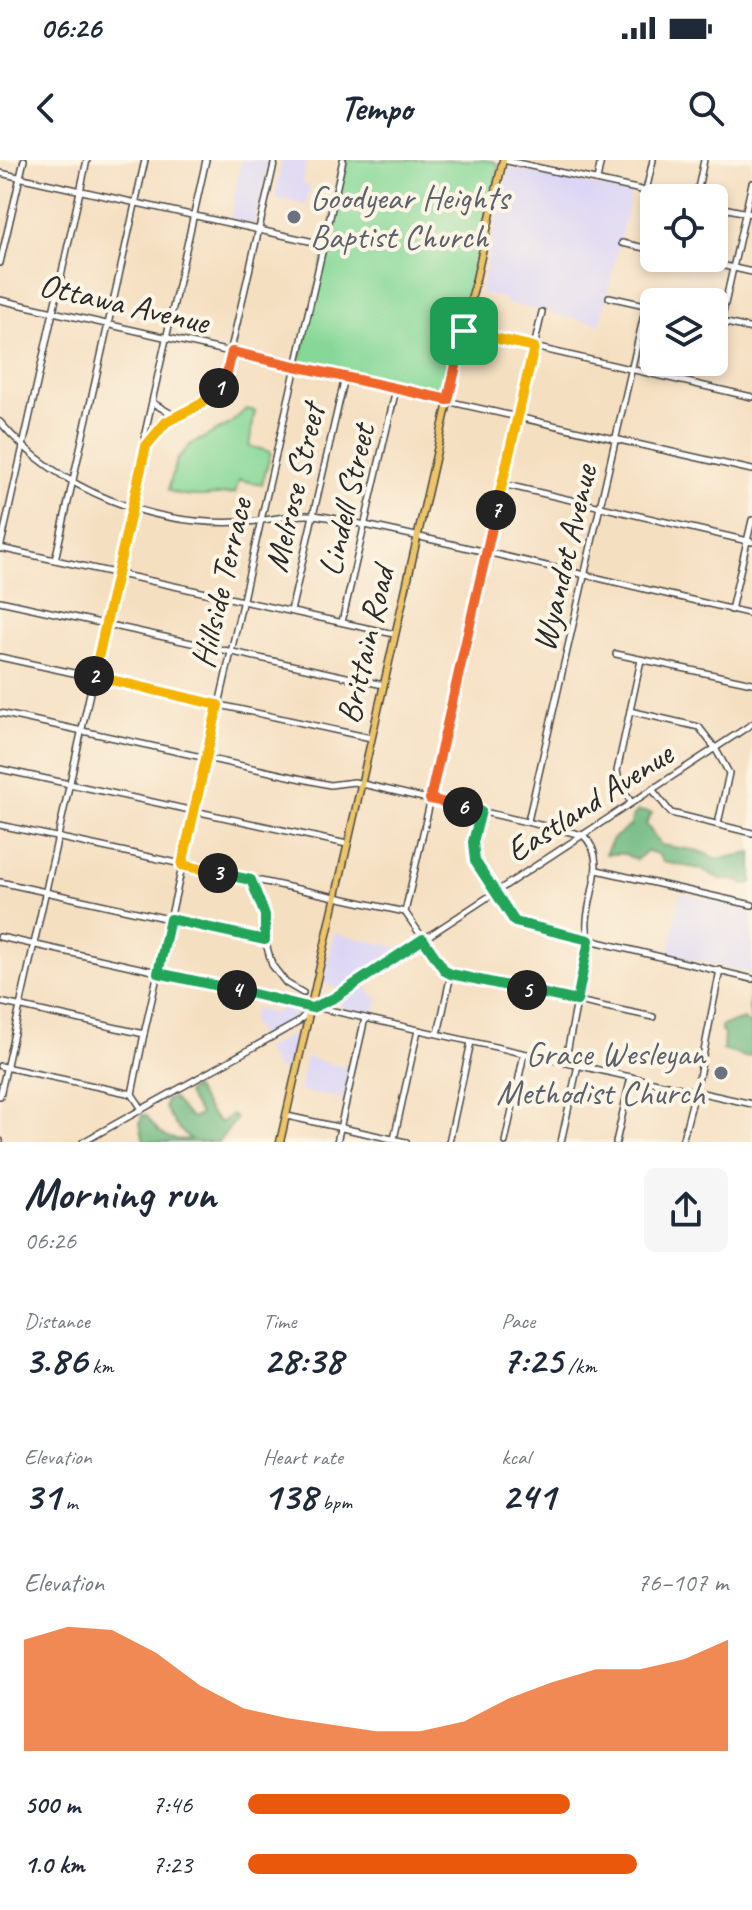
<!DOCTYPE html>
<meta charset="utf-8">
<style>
body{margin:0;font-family:Caveat,sans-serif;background:#f6f6f7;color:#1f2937;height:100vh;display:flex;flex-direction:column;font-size:30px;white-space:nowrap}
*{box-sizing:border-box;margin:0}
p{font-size:26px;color:#747a83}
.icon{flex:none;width:44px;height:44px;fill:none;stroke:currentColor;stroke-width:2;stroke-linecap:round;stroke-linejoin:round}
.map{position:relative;height:982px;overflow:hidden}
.details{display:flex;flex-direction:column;background:#fff;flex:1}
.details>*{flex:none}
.fabs{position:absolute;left:640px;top:24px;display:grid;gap:16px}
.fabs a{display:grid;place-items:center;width:88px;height:88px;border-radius:12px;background:#fff;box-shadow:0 4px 12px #0003;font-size:40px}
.pin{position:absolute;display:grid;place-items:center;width:68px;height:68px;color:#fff;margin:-34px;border-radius:16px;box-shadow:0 4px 12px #0006}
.km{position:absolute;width:40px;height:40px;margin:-20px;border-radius:50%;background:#222;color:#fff;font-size:22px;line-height:40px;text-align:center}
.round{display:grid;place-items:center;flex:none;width:84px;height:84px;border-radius:12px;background:#f6f6f7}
.head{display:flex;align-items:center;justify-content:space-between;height:136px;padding:0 24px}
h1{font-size:44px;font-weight:800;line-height:60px}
.figures{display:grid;grid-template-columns:repeat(3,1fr);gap:12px;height:136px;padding:8px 24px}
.figures div{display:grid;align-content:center}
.figures b{font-size:40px;font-weight:800}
.figures small{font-size:22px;font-weight:400}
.figures p{font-size:22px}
.chart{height:224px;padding:16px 24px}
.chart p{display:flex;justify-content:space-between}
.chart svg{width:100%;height:144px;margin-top:8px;fill:#ea580c;opacity:.7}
ul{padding:0 24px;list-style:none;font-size:26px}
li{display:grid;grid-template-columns:128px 96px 1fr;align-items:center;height:60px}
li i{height:20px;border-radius:10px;background:#ea580c}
.status{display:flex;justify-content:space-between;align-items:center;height:56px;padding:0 40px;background:#fff;direction:ltr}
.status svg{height:22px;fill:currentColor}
header{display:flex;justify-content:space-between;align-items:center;height:104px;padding:0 24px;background:#fff;font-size:36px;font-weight:800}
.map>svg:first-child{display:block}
.built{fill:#dcd6f6}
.green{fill:#87d898;stroke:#598262;stroke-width:2}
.forest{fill:#6db880;stroke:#4c7256;stroke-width:2}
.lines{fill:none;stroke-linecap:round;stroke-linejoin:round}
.minor-casing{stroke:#494642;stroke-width:8}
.major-casing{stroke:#494642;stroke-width:9}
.minor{stroke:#fff;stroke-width:5}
.major{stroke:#edc569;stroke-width:6}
.split-1-casing{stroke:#fff;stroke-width:16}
.split-2-casing{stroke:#fff;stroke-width:16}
.split-3-casing{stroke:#fff;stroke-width:16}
.split-4-casing{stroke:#fff;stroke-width:16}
.split-5-casing{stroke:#fff;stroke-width:16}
.split-6-casing{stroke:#fff;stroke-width:16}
.split-7-casing{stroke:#fff;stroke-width:16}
.split-8-casing{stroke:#fff;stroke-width:16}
.split-1{stroke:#f0652b;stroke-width:10}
.split-2{stroke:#f5b400;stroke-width:10}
.split-3{stroke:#f5b400;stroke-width:10}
.split-4{stroke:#22a559;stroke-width:10}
.split-5{stroke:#22a559;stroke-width:10}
.split-6{stroke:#22a559;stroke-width:10}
.split-7{stroke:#f0652b;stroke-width:10}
.split-8{stroke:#f5b400;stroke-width:10}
.worship-dot{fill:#6b7280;stroke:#fcf5e5;stroke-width:3}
.labels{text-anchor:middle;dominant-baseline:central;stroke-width:8;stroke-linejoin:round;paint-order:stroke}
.worship-label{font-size:34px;fill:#5b616d;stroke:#fcf5e5;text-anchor:start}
.street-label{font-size:34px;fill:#2b2b2b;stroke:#fcf5e5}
</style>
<div class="status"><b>06:26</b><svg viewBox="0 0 49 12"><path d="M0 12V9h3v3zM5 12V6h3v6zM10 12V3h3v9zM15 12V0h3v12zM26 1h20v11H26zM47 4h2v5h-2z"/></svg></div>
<header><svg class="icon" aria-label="back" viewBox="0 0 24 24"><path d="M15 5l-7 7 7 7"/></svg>Tempo<svg class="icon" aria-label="search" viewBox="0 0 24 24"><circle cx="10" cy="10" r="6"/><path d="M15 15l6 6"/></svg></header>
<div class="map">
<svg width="752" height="982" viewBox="0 0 752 982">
<rect width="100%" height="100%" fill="#fcf5e5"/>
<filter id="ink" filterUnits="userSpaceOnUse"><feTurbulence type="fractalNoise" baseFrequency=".0125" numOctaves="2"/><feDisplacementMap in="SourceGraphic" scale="16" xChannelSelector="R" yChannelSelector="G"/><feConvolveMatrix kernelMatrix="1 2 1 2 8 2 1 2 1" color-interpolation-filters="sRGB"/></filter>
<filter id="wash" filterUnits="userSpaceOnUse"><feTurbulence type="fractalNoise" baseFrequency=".006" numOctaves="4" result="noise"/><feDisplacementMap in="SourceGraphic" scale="32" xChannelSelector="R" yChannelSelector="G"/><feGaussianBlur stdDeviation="1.8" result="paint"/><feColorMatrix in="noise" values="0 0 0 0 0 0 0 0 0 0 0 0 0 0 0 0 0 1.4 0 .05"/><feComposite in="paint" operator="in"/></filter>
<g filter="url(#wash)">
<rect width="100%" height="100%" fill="#f5dfc1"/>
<g class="built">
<path d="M241 0H269L254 65 230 59Z"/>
<path d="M282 0H307L302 23 310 26 306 45 275 38Z"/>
<path d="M511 8 631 34 600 164 505 143 506 139 480 133 508 10Z"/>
<path d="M680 733 752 748V814L669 794Z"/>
<path d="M334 773 396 787 398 789 337 829 323 822Z"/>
<path d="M366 825 375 838 379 837 374 855 344 848 341 841Z"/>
<path d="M279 846 294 849V859L261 878 251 861 254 849 277 854Z"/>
<path d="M295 873 298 876 290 912 276 909 265 889Z"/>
<path d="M306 897 350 909 343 939 299 931Z"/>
</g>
<g class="green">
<path d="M346 0H484L495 2 499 7 444 237 302 205 300 200Z"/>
<path d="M246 249 255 251 249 286 271 292 262 324 239 320 235 333C214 335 188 340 168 330L177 300 190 285 230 264Z"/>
</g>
<g class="forest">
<path d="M638 651 652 653 646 664 661 685 699 691 717 699 752 693V723L745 725 735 720 720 719 701 709 663 702 658 694 647 691 636 700 625 694H605L613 679 631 665 632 657Z"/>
<path d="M750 824H752V896L745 897 723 890 724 873 721 872V866L744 859 752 867 749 848Z"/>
<path d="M190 929H195L210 953 221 963 231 955 235 957 236 960 218 982H144L140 963 142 955H146C158 973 167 982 190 979L176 966 165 948 166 940 173 938 187 955 193 958 200 955C197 947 189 942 187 933Z"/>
</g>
</g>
<g filter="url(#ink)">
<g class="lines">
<defs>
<g id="minor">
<path d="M503 0 678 38"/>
<path d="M0 13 323 84"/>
<path d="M597 20 601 0"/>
<path d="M646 31 653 0"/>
<path d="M696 38 704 0"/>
<path d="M714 46 752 54"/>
<path d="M622 83 654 90"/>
<path d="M689 98 752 112"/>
<path d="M0 103 24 0"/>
<path d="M609 137 654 147"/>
<path d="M0 140 752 310"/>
<path d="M542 152 405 752 441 805 451 814 653 857"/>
<path d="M714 160 752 169"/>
<path d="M721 162 752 23"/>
<path d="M464 171 752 237"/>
<path d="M153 243 175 256"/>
<path d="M0 262C59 331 153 367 243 362 274 361 296 351 327 357 469 386 611 422 752 454"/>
<path d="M146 284 145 273 206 0"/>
<path d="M502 324 752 382"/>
<path d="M0 388 394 474"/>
<path d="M0 389 87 0"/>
<path d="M55 400 145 0"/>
<path d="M0 441 383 525"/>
<path d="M731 450 752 360"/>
<path d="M291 451 345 217"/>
<path d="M342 462 396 229"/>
<path d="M616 494 752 523"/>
<path d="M0 497 371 578"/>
<path d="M630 551 699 567 715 588 729 613 718 664"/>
<path d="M0 553 330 625 354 622 583 675C614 704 578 746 589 780L565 903"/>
<path d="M0 609 347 684"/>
<path d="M652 629 671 653 752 673"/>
<path d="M631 642 620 625 617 611 641 500"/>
<path d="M481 651 473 682 475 701 515 762 752 819"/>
<path d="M528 661 646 146"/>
<path d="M0 665 405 752"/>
<path d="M597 710 752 745"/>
<path d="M252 721 265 755V780L272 805 286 823 303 833"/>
<path d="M0 722 265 780"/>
<path d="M0 777 752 944"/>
<path d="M0 842 144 874"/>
<path d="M438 874 451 814"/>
<path d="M0 906 132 934"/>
<path d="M0 936 144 291C157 253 204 253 224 219L275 0"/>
<path d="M142 949 132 934 144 874 343 0"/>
<path d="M287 956 406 982"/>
<path d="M394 979 418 870"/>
<path d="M0 981V982"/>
<path d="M83 982 297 863 312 848 334 838 752 564"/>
<path d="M337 982 365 858"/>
<path d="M449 982 471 882"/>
<path d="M505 982 524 894"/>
<path d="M561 982 578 905"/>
<path d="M616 982 631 917"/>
<path d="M682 982 699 917 720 810"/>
</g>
<path id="major" d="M280 982 503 0"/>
</defs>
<use href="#minor" class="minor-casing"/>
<use href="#major" class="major-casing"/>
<use href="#minor" class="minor"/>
<use href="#major" class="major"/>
</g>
</g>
<g class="lines" filter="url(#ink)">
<defs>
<path id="split-1" d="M219 228 227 213 232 192 448 240 464 171"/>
<path id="split-2" d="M94 516 146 286 166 262 201 244 219 228"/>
<path id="split-3" d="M94 516 218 545 182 705 218 713"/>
<path id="split-4" d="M218 713 251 720 265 755V780L170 759 158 813 237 830"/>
<path id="split-5" d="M237 830 312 848 334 838 423 779 445 811 451 814 527 830"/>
<path id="split-6" d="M463 647 481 651 473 682 475 701 515 762 589 780 577 841 527 830"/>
<path id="split-7" d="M463 647 430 639 496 350"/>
<path id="split-8" d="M464 171 534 187 496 350"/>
</defs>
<use href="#split-1" class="split-1-casing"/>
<use href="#split-2" class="split-2-casing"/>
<use href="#split-3" class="split-3-casing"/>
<use href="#split-4" class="split-4-casing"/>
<use href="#split-5" class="split-5-casing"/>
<use href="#split-6" class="split-6-casing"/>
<use href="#split-7" class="split-7-casing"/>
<use href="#split-8" class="split-8-casing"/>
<use href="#split-1" class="split-1"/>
<use href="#split-2" class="split-2"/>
<use href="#split-3" class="split-3"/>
<use href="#split-4" class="split-4"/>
<use href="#split-5" class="split-5"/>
<use href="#split-6" class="split-6"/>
<use href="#split-7" class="split-7"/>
<use href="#split-8" class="split-8"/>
</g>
<g class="worship-dot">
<circle cx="294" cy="57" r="8"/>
<circle cx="721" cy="913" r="8"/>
</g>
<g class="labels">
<g class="worship-label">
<text x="310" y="37">Goodyear Heights<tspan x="310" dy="39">Baptist Church</tspan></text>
<text x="705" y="893" text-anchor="end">Grace Wesleyan<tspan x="705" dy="39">Methodist Church</tspan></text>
</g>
<g class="street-label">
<text transform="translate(124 143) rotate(13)">Ottawa Avenue</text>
<text transform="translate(294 328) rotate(-77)">Melrose Street</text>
<text transform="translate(346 340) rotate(-77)">Lindell Street</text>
<text transform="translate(564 398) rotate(-77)">Wyandot Avenue</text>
<text transform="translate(221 423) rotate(-77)">Hillside Terrace</text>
<text transform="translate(365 485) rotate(-77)">Brittain Road</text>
<text transform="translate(589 642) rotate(-33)">Eastland Avenue</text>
</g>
</g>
</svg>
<div class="fabs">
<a><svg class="icon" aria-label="locate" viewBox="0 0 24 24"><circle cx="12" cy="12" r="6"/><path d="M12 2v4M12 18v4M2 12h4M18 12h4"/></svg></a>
<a><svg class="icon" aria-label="layers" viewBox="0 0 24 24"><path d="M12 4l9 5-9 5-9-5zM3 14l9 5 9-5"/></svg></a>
</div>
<div class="pin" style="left:464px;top:171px;background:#1e9e55"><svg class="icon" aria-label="arrive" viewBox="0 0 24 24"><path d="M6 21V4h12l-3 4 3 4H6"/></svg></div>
<b class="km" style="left:219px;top:228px">1</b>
<b class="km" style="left:94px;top:516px">2</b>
<b class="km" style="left:218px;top:713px">3</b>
<b class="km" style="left:237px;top:830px">4</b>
<b class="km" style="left:527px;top:830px">5</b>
<b class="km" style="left:463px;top:647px">6</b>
<b class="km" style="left:496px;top:350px">7</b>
</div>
<section class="details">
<div class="head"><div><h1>Morning run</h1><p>06:26</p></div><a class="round"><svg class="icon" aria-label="share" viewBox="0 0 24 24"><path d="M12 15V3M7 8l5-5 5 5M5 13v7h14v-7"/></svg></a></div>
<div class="figures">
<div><p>Distance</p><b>3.86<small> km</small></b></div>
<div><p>Time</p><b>28:38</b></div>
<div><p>Pace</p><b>7:25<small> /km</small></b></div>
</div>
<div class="figures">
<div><p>Elevation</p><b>31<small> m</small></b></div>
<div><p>Heart rate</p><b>138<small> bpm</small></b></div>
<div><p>kcal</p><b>241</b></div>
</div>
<div class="chart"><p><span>Elevation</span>76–107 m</p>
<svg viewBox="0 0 160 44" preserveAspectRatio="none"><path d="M0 44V10L10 6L20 7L30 14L40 24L50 31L60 34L70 36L80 38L90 38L100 35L110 28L120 23L130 19L140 19L150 16L160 10V44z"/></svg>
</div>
<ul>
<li><b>500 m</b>7:46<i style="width:67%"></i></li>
<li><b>1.0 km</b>7:23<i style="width:81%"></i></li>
</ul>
</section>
